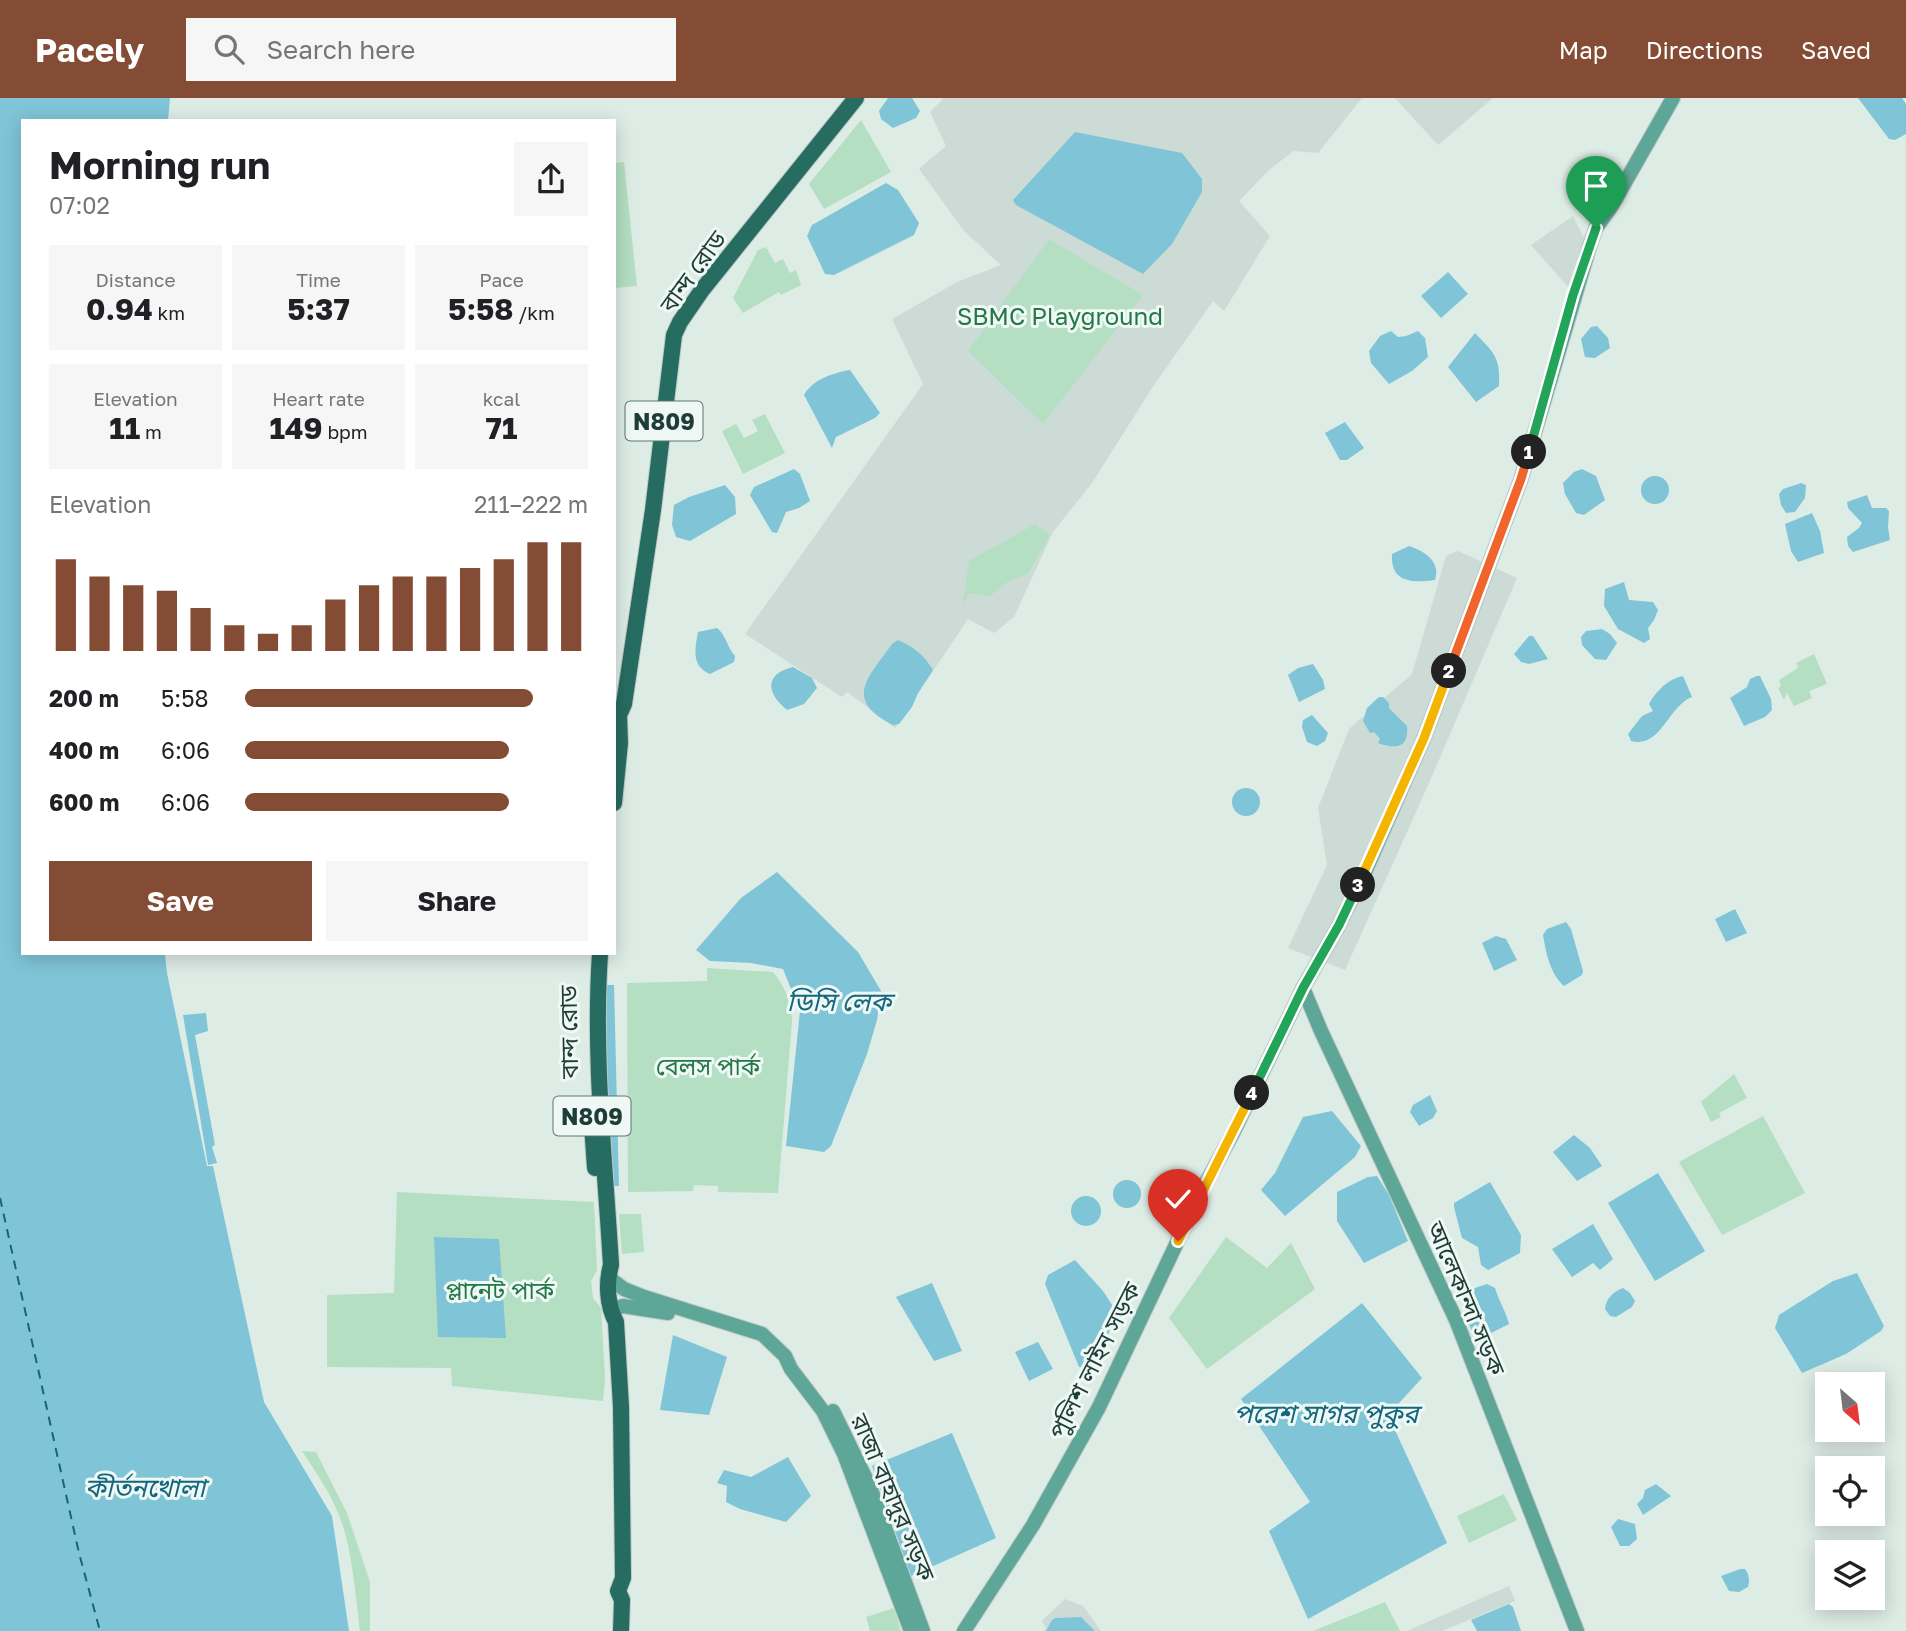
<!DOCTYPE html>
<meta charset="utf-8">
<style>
body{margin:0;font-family:"Golos Text","Noto Sans Bengali",sans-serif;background:#f6f6f6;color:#202124;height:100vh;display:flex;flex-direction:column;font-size:26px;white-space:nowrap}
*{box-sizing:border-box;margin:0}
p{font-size:23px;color:#757577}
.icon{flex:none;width:38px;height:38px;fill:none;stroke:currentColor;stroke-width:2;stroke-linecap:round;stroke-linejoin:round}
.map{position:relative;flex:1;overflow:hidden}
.drawer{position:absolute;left:21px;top:21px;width:595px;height:836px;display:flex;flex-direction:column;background:#fff;border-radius:0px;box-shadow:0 4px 18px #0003}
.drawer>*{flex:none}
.needle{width:46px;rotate:152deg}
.tools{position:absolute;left:1815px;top:1274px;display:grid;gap:14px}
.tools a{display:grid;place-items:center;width:70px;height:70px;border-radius:0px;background:#fff;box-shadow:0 4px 18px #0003;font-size:35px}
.pin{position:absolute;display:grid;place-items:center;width:60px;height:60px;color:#fff;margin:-72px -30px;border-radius:50% 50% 50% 0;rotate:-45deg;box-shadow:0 0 7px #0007}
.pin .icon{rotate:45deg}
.km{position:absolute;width:35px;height:35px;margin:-18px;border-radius:50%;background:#222;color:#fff;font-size:19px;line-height:35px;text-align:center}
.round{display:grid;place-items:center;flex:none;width:74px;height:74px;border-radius:0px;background:#f6f6f6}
.headline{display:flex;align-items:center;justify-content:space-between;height:119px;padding:0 28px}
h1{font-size:38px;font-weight:700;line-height:52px}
.figures{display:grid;grid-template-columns:repeat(3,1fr);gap:10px;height:119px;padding:7px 28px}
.figures div{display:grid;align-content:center;border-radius:0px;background:#f6f6f6;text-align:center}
.figures b{font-size:30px;font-weight:700}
.figures small{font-size:19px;font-weight:400}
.figures p{font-size:19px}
.chart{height:196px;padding:14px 28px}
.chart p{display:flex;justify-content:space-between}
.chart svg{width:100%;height:126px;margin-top:7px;stroke:#844b35;stroke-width:6}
.primary-button{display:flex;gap:14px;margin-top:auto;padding:14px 28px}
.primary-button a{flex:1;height:80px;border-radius:0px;background:#844b35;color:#fff;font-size:28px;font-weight:700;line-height:80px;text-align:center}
.primary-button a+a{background:#f6f6f6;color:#202124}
ul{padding:0 28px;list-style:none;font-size:23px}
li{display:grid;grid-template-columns:112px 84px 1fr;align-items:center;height:52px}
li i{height:18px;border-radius:9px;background:#844b35}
header{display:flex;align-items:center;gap:42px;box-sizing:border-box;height:98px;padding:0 35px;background:#844b35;color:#fff}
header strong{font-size:33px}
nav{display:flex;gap:38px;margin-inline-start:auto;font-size:24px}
.search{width:490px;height:63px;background:#f6f6f6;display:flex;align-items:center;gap:18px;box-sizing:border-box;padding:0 24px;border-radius:0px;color:#757577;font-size:26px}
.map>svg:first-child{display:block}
.built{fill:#ccdbd5}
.green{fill:#b4dfc2}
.water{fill:#7fc5d7}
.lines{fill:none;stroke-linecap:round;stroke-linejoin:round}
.ferry{stroke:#12677f;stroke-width:2;stroke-dasharray:9 7;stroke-linecap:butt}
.major-casing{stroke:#c0c9c7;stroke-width:16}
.highway-casing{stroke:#c0c9c7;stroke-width:18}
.major{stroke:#5ea697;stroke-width:14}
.highway{stroke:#276c61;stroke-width:16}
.split-1-casing{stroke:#fff;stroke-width:14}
.split-2-casing{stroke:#fff;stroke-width:14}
.split-3-casing{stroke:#fff;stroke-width:14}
.split-4-casing{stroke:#fff;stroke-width:14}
.split-5-casing{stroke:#fff;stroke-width:14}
.split-1{stroke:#22a559;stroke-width:9}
.split-2{stroke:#f0652b;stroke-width:9}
.split-3{stroke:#f5b400;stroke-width:9}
.split-4{stroke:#22a559;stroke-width:9}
.split-5{stroke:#f5b400;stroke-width:9}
.labels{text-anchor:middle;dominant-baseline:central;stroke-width:6;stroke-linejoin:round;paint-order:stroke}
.shield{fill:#eff8f4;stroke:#5d756f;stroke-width:2}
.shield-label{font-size:23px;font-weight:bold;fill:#1e3d36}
.street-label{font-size:24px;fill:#1e3d36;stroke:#eff8f4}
.park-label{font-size:24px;fill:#247848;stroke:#eff8f4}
.water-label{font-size:26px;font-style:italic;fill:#12677f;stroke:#eff8f4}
</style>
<header>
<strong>Pacely</strong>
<div class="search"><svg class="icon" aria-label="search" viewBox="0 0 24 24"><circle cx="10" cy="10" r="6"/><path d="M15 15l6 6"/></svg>Search here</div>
<nav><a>Map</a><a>Directions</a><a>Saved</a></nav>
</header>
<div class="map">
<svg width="1906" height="1533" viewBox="0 0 1906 1533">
<rect width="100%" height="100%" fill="#deece6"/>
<g class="built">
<path d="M944 0H1362L1318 55 1294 53 1270 71 1239 103 1270 138 1224 213 1213 203 1152 290 1092 385 1053 434 1014 519 994 535 968 521 895 630 847 594 842 599 745 536 923 286 892 221 957 184 1001 167 964 133 919 71 946 48 930 14Z"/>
<path d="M1395 0H1493L1438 47Z"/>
<path d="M1573 118 1587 146 1569 190 1531 147Z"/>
<path d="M1458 453 1517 480 1429 685 1345 872 1288 850 1327 767 1318 710 1349 631 1412 576 1446 458Z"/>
<path d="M1509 1488 1515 1503 1442 1533H1407Z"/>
<path d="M1065 1501 1083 1508 1101 1533H1044L1046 1530 1042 1523Z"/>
</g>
<g class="green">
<path d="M861 22 891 74 824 111 809 86Z"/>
<path d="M624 64 637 188 614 190V65Z"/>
<path d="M1049 141 1143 197 1043 326 968 253Z"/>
<path d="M766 149 775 165 783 161 790 175 796 172 801 187 781 197 779 194 743 215 733 200 758 152Z"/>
<path d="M765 316 785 355 743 376 722 333 736 326 744 340 758 333 752 322Z"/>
<path d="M1035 426 1050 437 1028 476 1010 482 990 498 969 495 963 506 969 463Z"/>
<path d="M1814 556 1827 586 1809 593 1812 600 1794 608 1787 595 1784 602 1778 590 1781 588 1779 582 1798 570 1796 565Z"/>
<path d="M707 870 773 874C784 886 792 906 792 923L778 1095 718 1094V1088L694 1087 693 1093 628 1094 627 885 707 883Z"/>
<path d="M1734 976 1747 1000 1719 1015 1721 1019 1711 1024 1701 1004Z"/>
<path d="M1763 1018 1805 1095 1722 1137 1679 1064Z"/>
<path d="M397 1094 594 1104 597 1172 591 1183 593 1200 601 1210 605 1280 603 1303 452 1288 451 1270 327 1269V1197L394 1195Z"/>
<path d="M619 1116H641L644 1154 622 1156Z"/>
<path d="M1226 1139 1267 1170 1291 1145 1315 1191 1207 1271 1169 1220Z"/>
<path d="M302 1353 316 1354 347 1415 370 1484V1533H360C356 1500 352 1450 340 1420 331 1395 316 1375 302 1353Z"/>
<path d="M1504 1396 1517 1422 1469 1445 1457 1418Z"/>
<path d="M1385 1504 1400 1533H1313Z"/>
<path d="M894 1510 901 1533H870L866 1519Z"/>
</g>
<g class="water">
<path d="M0 0H170L168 23H23V856H165L167 875 207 1068H213L264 1304 332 1418 349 1533H0Z"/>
<path d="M888 0H912L920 13 916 20 893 30 881 21 879 13Z"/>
<path d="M1858 0H1902L1906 6V36L1895 42 1889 41Z"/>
<path d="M1075 34 1182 55 1202 81V94L1172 146 1143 176 1016 107 1013 102Z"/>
<path d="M886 85 898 92 919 125 914 137 834 177 825 176 807 138 812 127Z"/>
<path d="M1448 174 1468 196 1441 220 1421 198Z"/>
<path d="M1597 228 1608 240 1610 250 1595 260 1585 259 1581 241 1591 229Z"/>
<path d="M1391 233 1398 239 1406 238 1418 233 1425 240 1428 259 1412 273 1389 286 1371 265 1369 253 1380 238Z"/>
<path d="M1475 235C1493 254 1501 259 1499 288L1476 304 1448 269Z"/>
<path d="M850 272 880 315 875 320 836 339 832 350 804 297C813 281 833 275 850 272Z"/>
<path d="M1345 324 1364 350 1347 362H1340L1325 335Z"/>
<path d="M794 371 800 376 810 403 799 410 786 414 777 435 772 434 750 397 754 389Z"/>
<path d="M1582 371 1596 378 1605 402 1584 417 1576 415 1565 396 1563 385 1574 374Z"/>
<circle cx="1655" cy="392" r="14"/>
<path d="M1801 385 1806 387 1805 400 1795 414 1786 415 1781 407 1779 396 1783 391Z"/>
<path d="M725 387 735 399 736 416 690 443 676 439 672 427 674 407 689 399Z"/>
<path d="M1867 397 1872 410H1886L1889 413 1888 429 1890 442 1853 454 1848 448 1847 439 1859 430 1862 425 1848 410 1847 404Z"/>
<path d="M1812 415 1820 433 1824 455 1798 464 1791 453 1785 426Z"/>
<path d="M1409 448C1425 453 1441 464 1435 482 1413 485 1390 485 1392 456Z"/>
<path d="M1624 484 1629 502 1653 504 1658 512 1654 522 1648 530 1650 541 1644 545 1618 531 1604 508 1605 491Z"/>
<path d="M717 530C726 537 727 549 735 558L734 564 710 576C691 568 695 551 698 534Z"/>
<path d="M1602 531 1610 536 1617 545 1606 562 1595 561 1582 547 1581 539 1586 533Z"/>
<path d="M1529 538H1533L1548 561 1529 566 1521 564 1514 556Z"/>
<path d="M898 542C914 549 924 557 933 572L918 595 912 609 899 626 893 627C842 601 869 579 892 546Z"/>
<path d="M1313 566 1323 582 1325 591 1299 604 1288 577 1298 570Z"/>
<path d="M793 569 812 580 817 590 804 606 787 612C766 595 764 576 793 569Z"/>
<path d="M1683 578 1692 599C1668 608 1661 651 1631 643L1628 636 1642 618 1653 613 1649 606C1656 593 1668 581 1683 578Z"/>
<path d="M1757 578H1760L1771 601 1772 612 1765 619 1744 628 1730 600 1747 589 1750 581Z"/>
<path d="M1379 599H1383L1389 605V610L1407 628C1409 651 1395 651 1378 645L1380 641 1374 634 1370 635 1363 623 1367 610Z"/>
<path d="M1312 617 1328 635 1325 643 1317 648 1307 644 1302 629 1303 622Z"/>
<circle cx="1246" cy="704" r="14"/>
<path d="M777 774 858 854 881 893 877 922 867 956 831 1048 824 1054 786 1048 800 913 783 871 751 865 710 863 696 852 741 800Z"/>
<path d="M1735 811 1747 835 1726 844 1715 821Z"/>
<path d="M1566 824 1571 831 1583 873 1582 877 1564 888C1550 876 1546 855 1543 837L1547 831Z"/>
<path d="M1496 838 1506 841 1517 862 1494 873 1482 845Z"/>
<path d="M603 887H614L619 1088H611Z"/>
<path d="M206 915 208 933 195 937 215 1047 212 1049 217 1065 208 1067 183 917Z"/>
<path d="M1430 997 1437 1013 1433 1020 1419 1028 1410 1014 1413 1007Z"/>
<path d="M1332 1013 1361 1048 1355 1059 1285 1118 1261 1092 1275 1075 1303 1019Z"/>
<path d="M1574 1037 1590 1050 1602 1068 1577 1083 1553 1054Z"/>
<path d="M1658 1075 1705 1153 1655 1183 1608 1105Z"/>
<path d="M1377 1078 1389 1097 1408 1143 1364 1165 1337 1123V1094L1368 1079Z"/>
<circle cx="1127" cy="1096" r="14"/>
<path d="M1490 1084 1521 1137 1520 1155 1488 1172 1481 1167 1478 1149 1462 1140 1454 1109V1105Z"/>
<circle cx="1086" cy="1113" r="15"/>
<path d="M1593 1126 1613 1161 1600 1172 1593 1165 1572 1179 1552 1151Z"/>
<path d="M434 1139 499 1141 506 1240 438 1239Z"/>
<path d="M1075 1162 1103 1193 1116 1213C1112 1234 1100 1253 1088 1269H1079L1045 1186 1048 1177Z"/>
<path d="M1857 1175 1884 1228 1881 1233 1846 1256 1802 1275 1775 1230 1779 1217 1833 1183Z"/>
<path d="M932 1185 962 1253 934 1263 896 1199Z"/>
<path d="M1487 1186 1495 1190C1499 1203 1506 1214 1509 1226L1489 1236 1472 1233 1466 1220 1460 1195Z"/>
<path d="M1623 1190 1630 1195 1635 1203 1632 1209 1616 1219 1610 1218 1605 1211C1606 1200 1613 1194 1623 1190Z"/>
<path d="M1362 1205 1422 1280 1388 1317 1447 1445 1308 1521 1269 1433 1310 1404 1241 1301Z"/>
<path d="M673 1237 727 1259 709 1317 660 1312Z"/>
<path d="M1038 1244 1053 1271 1029 1283 1015 1254Z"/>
<path d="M952 1335 996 1440 911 1478 872 1368Z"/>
<path d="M788 1359 811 1398 786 1424 740 1411 726 1404 727 1388 717 1385 724 1372 751 1379Z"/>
<path d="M1656 1386 1671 1398 1643 1417 1637 1406 1643 1400 1645 1392Z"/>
<path d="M1618 1421 1635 1426 1637 1441 1629 1448H1620L1611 1429Z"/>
<path d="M1740 1471H1745C1749 1476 1750 1483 1748 1489L1739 1494 1729 1493 1721 1478Z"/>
<path d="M1509 1506 1513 1509 1521 1533H1477L1471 1522Z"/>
<path d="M1081 1519 1095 1533H1046L1052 1522 1056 1520Z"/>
</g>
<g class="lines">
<path class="ferry" d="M0 1100 79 1455 100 1533"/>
<defs>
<g id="major">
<path d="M1303 890 1321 933 1456 1222 1577 1533"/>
<path d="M608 1179 624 1191 644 1199 762 1236 785 1258 791 1271 823 1313 844 1356 911 1533"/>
<path d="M610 1212 623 1208 668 1215"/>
<path d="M833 1313 870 1389 923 1533"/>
<path d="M964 1533 1033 1427 1099 1309 1200 1096 1233 1035 1303 890 1339 827 1366 772 1424 640 1521 381 1591 144 1596 130 1611 109 1673 0"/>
</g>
<g id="highway">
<path d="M614 705 620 645 619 617 624 606 653 412 674 237 680 224 702 192 856 0"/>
<path d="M600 856C593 959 605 1064 611 1167 606 1185 607 1207 616 1224L621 1309 623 1480 618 1493 622 1502 621 1533"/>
<path d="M591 1012 595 1070"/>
</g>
</defs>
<use href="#major" class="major-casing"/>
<use href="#highway" class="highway-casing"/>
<use href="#major" class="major"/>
<use href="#highway" class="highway"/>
</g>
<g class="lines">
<defs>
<path id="split-1" d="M1529 354 1573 197 1596 130"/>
<path id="split-2" d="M1449 573 1521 381 1529 354"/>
<path id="split-3" d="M1358 787 1424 640 1449 573"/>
<path id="split-4" d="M1252 995 1303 890 1339 827 1358 787"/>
<path id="split-5" d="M1178 1143 1252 995"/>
</defs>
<use href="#split-1" class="split-1-casing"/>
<use href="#split-2" class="split-2-casing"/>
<use href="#split-3" class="split-3-casing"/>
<use href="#split-4" class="split-4-casing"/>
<use href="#split-5" class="split-5-casing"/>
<use href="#split-1" class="split-1"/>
<use href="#split-2" class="split-2"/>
<use href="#split-3" class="split-3"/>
<use href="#split-4" class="split-4"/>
<use href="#split-5" class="split-5"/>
</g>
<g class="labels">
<g class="shield">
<rect x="625.5" y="303.5" width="77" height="39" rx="5"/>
<rect x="553.5" y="998.5" width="77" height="39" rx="5"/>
</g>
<g class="shield-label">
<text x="664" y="323">N809</text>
<text x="592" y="1018">N809</text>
</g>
<g class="street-label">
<text transform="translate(692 173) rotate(-54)">বান্দ রোড</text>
<text transform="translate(568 934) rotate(-91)">বান্দ রোড</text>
<text transform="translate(1467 1200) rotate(67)">আলেকান্দা সড়ক</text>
<text transform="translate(1094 1262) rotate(-63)">পুলিশ লাইন সড়ক</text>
<text transform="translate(894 1399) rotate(67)">রাজা বাহাদুর সড়ক</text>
</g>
<g class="park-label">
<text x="1060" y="217">SBMC Playground</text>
<text x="708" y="967">বেলস পার্ক</text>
<text x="500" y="1191">প্লানেট পার্ক</text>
</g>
<g class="water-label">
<text x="839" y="903">ডিসি লেক</text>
<text x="1326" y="1315">পরেশ সাগর পুকুর</text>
<text x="145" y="1389">কীর্তনখোলা</text>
</g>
</g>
</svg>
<div class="tools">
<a><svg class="needle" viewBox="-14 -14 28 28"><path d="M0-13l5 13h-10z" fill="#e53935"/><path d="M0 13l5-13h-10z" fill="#757577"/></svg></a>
<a><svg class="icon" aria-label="locate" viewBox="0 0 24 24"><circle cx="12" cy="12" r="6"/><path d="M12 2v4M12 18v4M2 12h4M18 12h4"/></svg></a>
<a><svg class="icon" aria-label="layers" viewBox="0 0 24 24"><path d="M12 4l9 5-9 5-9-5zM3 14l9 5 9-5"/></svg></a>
</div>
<div class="pin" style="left:1596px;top:130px;background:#1e9e55"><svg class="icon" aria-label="arrive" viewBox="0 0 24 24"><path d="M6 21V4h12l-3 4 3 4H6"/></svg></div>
<div class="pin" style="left:1178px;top:1143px;background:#d93025"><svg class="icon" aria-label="check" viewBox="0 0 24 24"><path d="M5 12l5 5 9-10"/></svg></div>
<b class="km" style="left:1529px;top:354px">1</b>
<b class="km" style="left:1449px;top:573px">2</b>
<b class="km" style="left:1358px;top:787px">3</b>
<b class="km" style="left:1252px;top:995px">4</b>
<section class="drawer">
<div class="headline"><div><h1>Morning run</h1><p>07:02</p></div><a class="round"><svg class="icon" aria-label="share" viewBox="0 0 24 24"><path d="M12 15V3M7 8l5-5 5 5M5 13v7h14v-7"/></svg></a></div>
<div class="figures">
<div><p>Distance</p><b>0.94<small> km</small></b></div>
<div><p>Time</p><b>5:37</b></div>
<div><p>Pace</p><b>5:58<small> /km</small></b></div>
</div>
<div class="figures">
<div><p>Elevation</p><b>11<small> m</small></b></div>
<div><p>Heart rate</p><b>149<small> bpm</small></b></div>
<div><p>kcal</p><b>71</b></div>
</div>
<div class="chart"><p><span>Elevation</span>211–222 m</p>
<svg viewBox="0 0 160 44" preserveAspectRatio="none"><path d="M5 44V12M15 44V18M25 44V21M35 44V23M45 44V29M55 44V35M65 44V38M75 44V35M85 44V26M95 44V21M105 44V18M115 44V18M125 44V15M135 44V12M145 44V6M155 44V6"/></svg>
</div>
<ul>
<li><b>200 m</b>5:58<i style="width:84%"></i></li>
<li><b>400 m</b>6:06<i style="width:77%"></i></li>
<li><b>600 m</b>6:06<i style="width:77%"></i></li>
</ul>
<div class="primary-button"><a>Save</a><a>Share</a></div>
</section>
</div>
